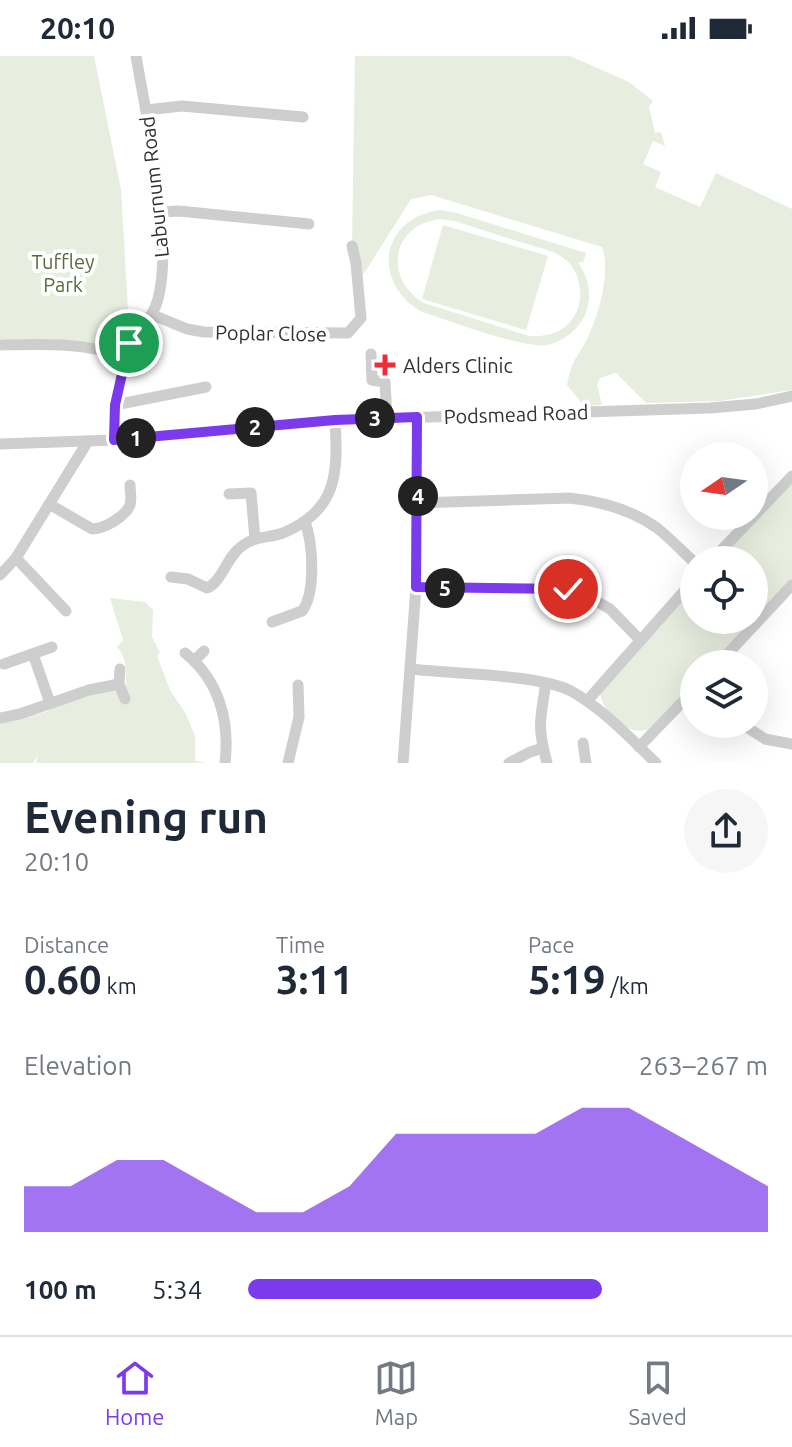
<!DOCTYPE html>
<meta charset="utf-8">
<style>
body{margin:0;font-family:Ubuntu,sans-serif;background:#f6f6f7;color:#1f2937;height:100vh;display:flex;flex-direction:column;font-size:30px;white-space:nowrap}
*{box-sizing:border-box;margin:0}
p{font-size:26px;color:#747a83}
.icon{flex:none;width:44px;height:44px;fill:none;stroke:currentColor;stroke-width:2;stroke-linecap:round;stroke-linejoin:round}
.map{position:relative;height:707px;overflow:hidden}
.side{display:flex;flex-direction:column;background:#fff;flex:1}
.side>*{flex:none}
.needle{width:52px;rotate:257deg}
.buttons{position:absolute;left:680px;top:386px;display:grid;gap:16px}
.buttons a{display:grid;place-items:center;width:88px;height:88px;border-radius:50%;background:#fff;box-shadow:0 8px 32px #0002;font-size:40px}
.pin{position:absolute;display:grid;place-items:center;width:68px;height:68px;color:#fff;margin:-34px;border:4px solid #fff;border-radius:50%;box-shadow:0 2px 8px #0007}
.km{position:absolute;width:40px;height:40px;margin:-20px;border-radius:50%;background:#222;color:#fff;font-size:22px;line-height:40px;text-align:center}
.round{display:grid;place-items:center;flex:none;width:84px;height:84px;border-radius:42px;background:#f6f6f7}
.overview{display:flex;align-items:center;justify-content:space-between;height:136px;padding:0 24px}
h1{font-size:44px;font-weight:700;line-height:60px}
.stats{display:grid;grid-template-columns:repeat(3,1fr);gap:12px;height:136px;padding:8px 24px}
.stats div{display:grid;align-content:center}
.stats b{font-size:40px;font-weight:700}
.stats small{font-size:22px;font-weight:400}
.stats p{font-size:22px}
.chart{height:224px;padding:16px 24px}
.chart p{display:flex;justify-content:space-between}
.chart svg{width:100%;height:144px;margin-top:8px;fill:#7c3aed;opacity:.7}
ul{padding:0 24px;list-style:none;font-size:26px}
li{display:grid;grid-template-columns:128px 96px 1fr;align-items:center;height:60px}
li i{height:20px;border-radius:10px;background:#7c3aed}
.status{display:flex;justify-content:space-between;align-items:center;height:56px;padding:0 40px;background:#fff;direction:ltr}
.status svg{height:22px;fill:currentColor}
.dock{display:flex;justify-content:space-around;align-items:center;height:112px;border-top:2px solid #e0e1e3;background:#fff;font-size:22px;color:#747a83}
.dock a{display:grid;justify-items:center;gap:4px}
.dock .current{color:#7c3aed}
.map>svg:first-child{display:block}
.green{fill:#e7eedf;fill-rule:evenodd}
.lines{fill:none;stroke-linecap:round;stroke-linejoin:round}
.minor{stroke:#cecece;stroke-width:11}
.route-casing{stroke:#fff;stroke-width:16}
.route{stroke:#7c3aed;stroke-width:10}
.poi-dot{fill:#ee2d38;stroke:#fff;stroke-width:3}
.labels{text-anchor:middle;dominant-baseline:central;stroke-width:8;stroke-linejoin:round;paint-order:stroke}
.street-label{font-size:20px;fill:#313131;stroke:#fff}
.park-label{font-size:20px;fill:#536f3b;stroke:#fff}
.poi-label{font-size:20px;fill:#313131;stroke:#fff;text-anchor:start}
</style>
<div class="status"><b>20:10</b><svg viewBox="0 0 49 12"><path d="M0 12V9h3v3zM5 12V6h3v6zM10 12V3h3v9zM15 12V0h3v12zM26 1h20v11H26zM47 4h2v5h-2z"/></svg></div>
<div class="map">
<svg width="792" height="707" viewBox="0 0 792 707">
<rect width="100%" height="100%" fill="#fff"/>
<g class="green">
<path d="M0 0H94L121 133 129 272 115 290 51 283H0Z"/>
<path d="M355 0H570L629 26 653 45 649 51 655 77 661 76 665 90 653 85 643 108 661 116 655 131 700 151 716 117 792 153V334L720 345 646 347 616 317 600 322 597 329 602 349 584 350 567 329C572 303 576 304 587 283 599 260 611 214 602 191L431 139 411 143 365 216 356 222 352 190Z"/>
<path d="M440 154 457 157 586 197 583 207 578 206C589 222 593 241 585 259 578 274 563 286 547 289 523 293 447 264 420 255 371 225 381 162 440 154ZM440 163 455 165C479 173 503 181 527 188 538 192 552 194 562 201 581 213 586 244 573 262 563 277 546 281 529 280L424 247C383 223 391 169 440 163Z"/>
<path d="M443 169 548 200 526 274 422 243Z"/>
<path d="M792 426V523L754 563V504H719Z"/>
<path d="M694 531V564H754L713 608H694V627L649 673C628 681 603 658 600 637Z"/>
<path d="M110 542 145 546 153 554 152 581 160 597 157 600 170 634 186 658 195 680V705L207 707H36L38 699 33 707H0V667L16 665 48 655V652L95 638 125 632C128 621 126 599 117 591L123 584Z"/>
</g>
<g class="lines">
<g class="minor">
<path d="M146 54 182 50 303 61"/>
<path d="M160 156 179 155 309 168"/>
<path d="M153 259 187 273 204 276 348 277 361 262 356 207 352 190"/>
<path d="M0 289C40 288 86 286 124 301L115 349 114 384"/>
<path d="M371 298 372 324 385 326 387 362"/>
<path d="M124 301C132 279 152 266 158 243 174 181 147 65 136 0"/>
<path d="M115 349 206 331"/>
<path d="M0 388 114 384 335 364 710 352 756 348 792 340"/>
<path d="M229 438 251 437 255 483"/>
<path d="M418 447 569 442C599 445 632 454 657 472 670 482 682 495 694 506"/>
<path d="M49 448 92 473C104 473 125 461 130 449 132 443 130 435 130 429"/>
<path d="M16 502 66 555"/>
<path d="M712 504 792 420"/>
<path d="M0 519 16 502 88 385"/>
<path d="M171 521 188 523 207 532C222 526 227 500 242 490 254 480 269 482 283 477 338 454 338 417 335 364"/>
<path d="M416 531 579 535 610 553 640 584"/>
<path d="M272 566 302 555C316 537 313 487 305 466"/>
<path d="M185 597C219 624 230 665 225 707"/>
<path d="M33 598 50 647"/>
<path d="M194 605 204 595"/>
<path d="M4 608 52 591"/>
<path d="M718 608 792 529"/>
<path d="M411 613C451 618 538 618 571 635 602 652 630 682 656 707"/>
<path d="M546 627C540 664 537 670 547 707"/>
<path d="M119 628 125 643"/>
<path d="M587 645 694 524"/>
<path d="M0 662 20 658 89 634 119 628 120 613"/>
<path d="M742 668 765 683 792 688"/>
<path d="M583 687 586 707"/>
<path d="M639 691 694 634"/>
<path d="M288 707 299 661 298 629"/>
<path d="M403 707 416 531 417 361"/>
<path d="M509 707 530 696 543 692"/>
</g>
</g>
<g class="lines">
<defs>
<path id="route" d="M129 287 115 349 114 384 335 364 417 361 416 531 568 533"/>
</defs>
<use href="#route" class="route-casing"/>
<use href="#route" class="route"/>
</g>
<path class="poi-dot" d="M381 297h8v8h8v8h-8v8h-8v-8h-8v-8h8z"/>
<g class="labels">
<g class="street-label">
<text transform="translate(154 131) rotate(-96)">Laburnum Road</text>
<text transform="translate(271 277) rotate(1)">Poplar Close</text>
<text transform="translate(516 358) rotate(-2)">Podsmead Road</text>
</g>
<g class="park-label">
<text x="63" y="205">Tuffley<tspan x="63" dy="23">Park</tspan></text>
</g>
<g class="poi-label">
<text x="403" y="309">Alders Clinic</text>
</g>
</g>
</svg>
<div class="buttons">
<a><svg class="needle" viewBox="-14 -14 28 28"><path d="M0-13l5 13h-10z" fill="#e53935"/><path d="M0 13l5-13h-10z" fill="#747a83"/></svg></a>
<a><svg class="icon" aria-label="locate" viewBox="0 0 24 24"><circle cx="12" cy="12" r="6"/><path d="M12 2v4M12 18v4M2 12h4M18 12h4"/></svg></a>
<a><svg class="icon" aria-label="layers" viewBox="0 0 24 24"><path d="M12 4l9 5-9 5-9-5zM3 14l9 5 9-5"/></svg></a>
</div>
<div class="pin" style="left:129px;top:287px;background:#1e9e55"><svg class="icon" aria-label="arrive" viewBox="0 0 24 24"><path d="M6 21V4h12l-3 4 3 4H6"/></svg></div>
<div class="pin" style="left:568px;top:533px;background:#d93025"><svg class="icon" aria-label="check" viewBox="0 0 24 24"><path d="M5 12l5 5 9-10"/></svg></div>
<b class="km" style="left:136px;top:382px">1</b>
<b class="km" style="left:255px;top:371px">2</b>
<b class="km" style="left:375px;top:362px">3</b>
<b class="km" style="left:418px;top:440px">4</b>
<b class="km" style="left:445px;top:532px">5</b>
</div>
<section class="side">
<div class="overview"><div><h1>Evening run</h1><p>20:10</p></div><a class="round"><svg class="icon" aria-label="share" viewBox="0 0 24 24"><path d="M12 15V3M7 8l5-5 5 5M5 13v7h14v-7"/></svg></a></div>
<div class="stats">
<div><p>Distance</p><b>0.60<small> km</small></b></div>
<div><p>Time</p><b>3:11</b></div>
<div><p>Pace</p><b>5:19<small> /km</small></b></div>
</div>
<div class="chart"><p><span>Elevation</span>263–267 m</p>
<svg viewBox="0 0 160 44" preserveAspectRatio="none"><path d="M0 44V30L10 30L20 22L30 22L40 30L50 38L60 38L70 30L80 14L90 14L100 14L110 14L120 6L130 6L140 14L150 22L160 30V44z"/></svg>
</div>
<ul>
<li><b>100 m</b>5:34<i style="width:68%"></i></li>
</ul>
</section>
<nav class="dock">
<a class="current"><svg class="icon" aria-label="home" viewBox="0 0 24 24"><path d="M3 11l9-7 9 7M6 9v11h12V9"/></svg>Home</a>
<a><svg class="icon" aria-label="map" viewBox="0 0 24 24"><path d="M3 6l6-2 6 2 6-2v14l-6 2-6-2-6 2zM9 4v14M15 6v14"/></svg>Map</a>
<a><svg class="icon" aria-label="saved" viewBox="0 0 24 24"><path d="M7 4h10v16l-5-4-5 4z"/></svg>Saved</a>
</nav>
